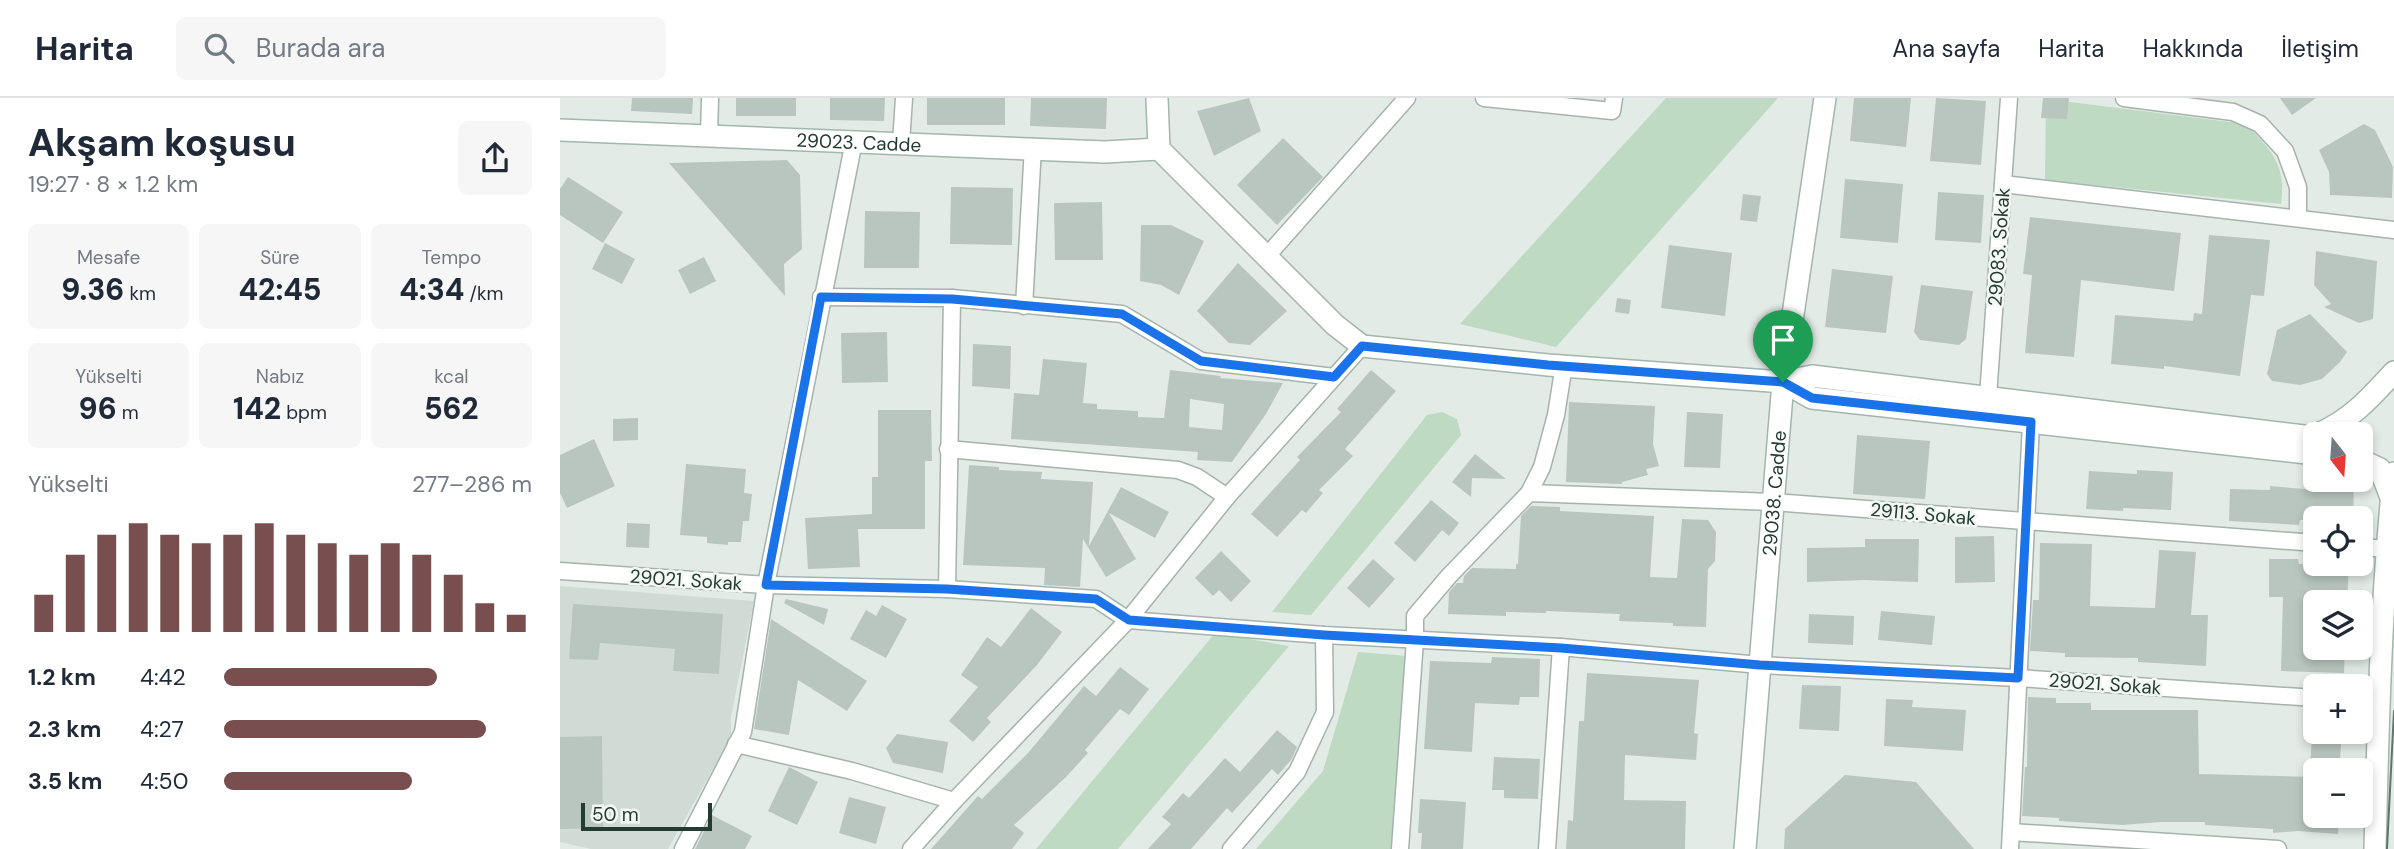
<!DOCTYPE html>
<html lang="tr">
<meta charset="utf-8">
<style>
body{margin:0;font-family:"DM Sans",sans-serif;background:#f6f6f7;color:#1f2937;height:100vh;display:flex;flex-direction:column;font-size:26px;white-space:nowrap}
*{box-sizing:border-box;margin:0}
p{font-size:23px;color:#747a83}
.icon{flex:none;width:38px;height:38px;fill:none;stroke:currentColor;stroke-width:2;stroke-linecap:round;stroke-linejoin:round}
.map{position:relative;flex:1;overflow:hidden}
.side{display:flex;flex-direction:column;background:#fff;width:560px}
.side>*{flex:none}
.needle{width:46px;rotate:163deg}
.tools{position:absolute;left:1743px;top:324px;display:grid;gap:14px}
.tools a{display:grid;place-items:center;width:70px;height:70px;border-radius:10px;background:#fff;box-shadow:0 4px 10px #0003;font-size:35px}
.scale{position:absolute;left:21px;bottom:18px;width:131px;box-sizing:border-box;padding-left:7px;border:4px solid #243b33;border-top:0;font-size:19px;line-height:24px;white-space:nowrap;color:#243b33;-webkit-text-stroke:5px #f3f8f5;paint-order:stroke}
.pin{position:absolute;display:grid;place-items:center;width:60px;height:60px;color:#fff;margin:-72px -30px;border-radius:50% 50% 50% 0;rotate:-45deg;box-shadow:0 0 7px #0007}
.pin .icon{rotate:45deg}
.round{display:grid;place-items:center;flex:none;width:74px;height:74px;border-radius:10px;background:#f6f6f7}
.summary{display:flex;align-items:center;justify-content:space-between;height:119px;padding:0 28px}
h1{font-size:38px;font-weight:800;line-height:52px}
.metrics{display:grid;grid-template-columns:repeat(3,1fr);gap:10px;height:119px;padding:7px 28px}
.metrics div{display:grid;align-content:center;border-radius:10px;background:#f6f6f7;text-align:center}
.metrics b{font-size:30px;font-weight:800}
.metrics small{font-size:19px;font-weight:400}
.metrics p{font-size:19px}
.chart{height:196px;padding:14px 28px}
.chart p{display:flex;justify-content:space-between}
.chart svg{width:100%;height:126px;margin-top:7px;stroke:#784e4e;stroke-width:6}
ul{padding:0 28px;list-style:none;font-size:23px}
li{display:grid;grid-template-columns:112px 84px 1fr;align-items:center;height:52px}
li i{height:18px;border-radius:9px;background:#784e4e}
header{display:flex;align-items:center;gap:42px;box-sizing:border-box;height:98px;padding:0 35px;background:#fff;border-bottom:2px solid #e0e1e3}
header strong{font-size:33px}
nav{display:flex;gap:38px;margin-inline-start:auto;font-size:24px}
.search{width:490px;height:63px;background:#f6f6f7;display:flex;align-items:center;gap:18px;box-sizing:border-box;padding:0 24px;border-radius:10px;color:#747a83;font-size:26px}
main{display:flex;flex:1;min-height:0}
.map>svg:first-child{display:block}
.built{fill:#d1dbd6}
.green{fill:#bedac3}
.building{fill:#b9c6c0;fill-rule:evenodd}
.lines{fill:none;stroke-linecap:round;stroke-linejoin:round}
.street-casing{stroke:#a6b3ad;stroke-width:19}
.secondary-casing{stroke:#a2b6ad;stroke-width:24}
.street{stroke:#fff;stroke-width:16}
.secondary{stroke:#fff;stroke-width:21}
.tram{stroke:#5f766e;stroke-width:2}
.route-casing{stroke:#fff;stroke-width:14}
.route{stroke:#1a73e8;stroke-width:9}
.labels{text-anchor:middle;dominant-baseline:central;stroke-width:5;stroke-linejoin:round;paint-order:stroke}
.street-label{font-size:19px;fill:#243b33;stroke:#f3f8f5}
</style>
<header>
<strong>Harita</strong>
<div class="search"><svg class="icon" aria-label="search" viewBox="0 0 24 24"><circle cx="10" cy="10" r="6"/><path d="M15 15l6 6"/></svg>Burada ara</div>
<nav><a>Ana sayfa</a><a>Harita</a><a>Hakkında</a><a>İletişim</a></nav>
</header>
<main>
<section class="side">
<div class="summary"><div><h1>Akşam koşusu</h1><p>19:27 · 8 × 1.2 km</p></div><a class="round"><svg class="icon" aria-label="share" viewBox="0 0 24 24"><path d="M12 15V3M7 8l5-5 5 5M5 13v7h14v-7"/></svg></a></div>
<div class="metrics">
<div><p>Mesafe</p><b>9.36<small> km</small></b></div>
<div><p>Süre</p><b>42:45</b></div>
<div><p>Tempo</p><b>4:34<small> /km</small></b></div>
</div>
<div class="metrics">
<div><p>Yükselti</p><b>96<small> m</small></b></div>
<div><p>Nabız</p><b>142<small> bpm</small></b></div>
<div><p>kcal</p><b>562</b></div>
</div>
<div class="chart"><p><span>Yükselti</span>277–286 m</p>
<svg viewBox="0 0 160 44" preserveAspectRatio="none"><path d="M5 44V31M15 44V17M25 44V10M35 44V6M45 44V10M55 44V13M65 44V10M75 44V6M85 44V10M95 44V13M105 44V17M115 44V13M125 44V17M135 44V24M145 44V34M155 44V38"/></svg>
</div>
<ul>
<li><b>1.2 km</b>4:42<i style="width:69%"></i></li>
<li><b>2.3 km</b>4:27<i style="width:85%"></i></li>
<li><b>3.5 km</b>4:50<i style="width:61%"></i></li>
</ul>
</section>
<div class="map">
<svg width="1834" height="751" viewBox="0 0 1834 751">
<rect width="100%" height="100%" fill="#e3ebe7"/>
<path class="built" d="M0 488 194 503 171 619V639L108 751H31L0 744Z"/>
<g class="green">
<path d="M1106 0H1218L996 249 900 226Z"/>
<path d="M1486 1 1686 26C1711 52 1727 68 1721 106L1485 82Z"/>
<path d="M882 314 897 321 901 337 751 517 712 514 867 317Z"/>
<path d="M655 535 729 548 558 751H476Z"/>
<path d="M798 554 848 558 831 751H696L763 673Z"/>
</g>
<g class="building">
<path d="M72 0H133L132 16 71 13Z"/>
<rect x="176" y="0" width="60" height="18"/>
<path d="M270 0H325L324 23 270 22Z"/>
<rect x="367" y="0" width="78" height="27"/>
<path d="M471 0H547L546 31 470 28Z"/>
<path d="M689 0 701 33 654 58 637 13Z"/>
<path d="M1294 0H1351L1346 49 1290 43Z"/>
<path d="M1376 0 1426 3 1421 67 1370 63Z"/>
<path d="M1483 0H1509L1507 21 1481 20Z"/>
<path d="M1720 0H1756L1732 17Z"/>
<path d="M1804 26 1815 32 1833 69 1832 100 1770 97 1769 74 1759 52Z"/>
<path d="M723 40 763 79 717 127 677 87Z"/>
<path d="M227 62 240 77 242 151 224 166 225 198 109 65Z"/>
<path d="M8 79 63 114 43 145 0 117V91Z"/>
<path d="M1285 81 1343 86 1338 145 1280 140Z"/>
<path d="M391 89 453 90 452 147 390 146Z"/>
<path d="M1378 94 1424 97 1421 145 1375 142Z"/>
<path d="M1183 96 1201 98 1197 124 1180 122Z"/>
<path d="M542 104 543 162H495L494 105Z"/>
<path d="M305 113 360 114 359 170H304Z"/>
<path d="M1470 119 1621 135 1614 193 1521 182 1514 259 1465 255 1472 177 1463 176Z"/>
<path d="M581 127H611L644 143 619 197 601 187 580 183Z"/>
<path d="M1649 137 1710 142 1704 198 1691 197 1680 278 1604 268V271L1551 266 1555 217 1633 223 1634 215 1642 216Z"/>
<path d="M45 145 75 161 62 186 32 171Z"/>
<path d="M1109 147 1172 155 1165 218 1101 210Z"/>
<path d="M1756 153 1817 163 1813 221 1799 225 1764 209 1771 206 1754 187Z"/>
<path d="M144 159 156 183 130 196 118 172Z"/>
<path d="M678 165 727 213 690 247 669 245 637 213Z"/>
<path d="M1272 171 1333 178 1326 235 1265 229Z"/>
<path d="M1361 187 1413 193 1406 241 1399 247 1360 242 1354 234Z"/>
<path d="M1057 200 1071 202 1069 216 1055 214Z"/>
<path d="M1750 216 1787 254 1780 264 1762 281 1740 287 1712 283 1707 276 1717 232Z"/>
<path d="M327 234 328 284 282 285 281 235Z"/>
<path d="M413 246 451 248 450 291 412 288Z"/>
<path d="M483 261 527 265 523 305 537 306V311L578 313V319L604 320 610 272 661 278 660 280 723 285 706 316 672 364 637 362 638 354 451 341 454 295 479 297ZM630 301 664 306 662 332 629 329Z"/>
<path d="M811 272 836 293 785 351 793 358 759 392 763 395 746 415 742 412 717 439 691 416 740 362 737 359 781 314 777 311Z"/>
<path d="M1009 304 1095 308 1093 346 1099 368 1086 371 1088 377 1062 384V386L1006 384Z"/>
<path d="M318 312H371L372 363H365V431H298L300 469 248 471 245 420 312 416V379H318Z"/>
<path d="M1127 314 1163 316 1160 370 1124 369Z"/>
<path d="M78 320V342L53 343V321Z"/>
<path d="M1297 337 1370 343 1365 401 1293 396Z"/>
<path d="M34 341 55 388 7 410 0 395V357Z"/>
<path d="M915 356 946 381 912 380 911 399 892 384Z"/>
<path d="M126 366 186 371 184 395 192 396 189 423H183L181 444H168V447L147 445V439L120 437Z"/>
<path d="M409 367 439 369V372L482 374 481 381 533 384 529 448 561 389 609 414 595 440 549 415 576 461 546 479 523 441 520 489 484 487 485 470 403 467Z"/>
<path d="M1577 372 1613 374 1611 412 1563 410V413L1526 411 1529 373 1577 376Z"/>
<path d="M1756 383 1794 384 1793 420 1740 422 1739 427 1669 423 1670 391 1710 392V388L1756 392Z"/>
<path d="M871 402 899 425 889 438 882 432 855 464 834 445Z"/>
<path d="M971 408 1000 409V413L1094 418 1090 479 1117 480 1122 421 1148 422 1156 434 1155 463 1148 471 1146 529 1113 528V525L1059 523 1060 516 986 513V515L946 514V518L888 516 889 494 897 485H903L904 478 912 470 956 471V466H958L961 418Z"/>
<path d="M67 425 90 426 89 450 66 449Z"/>
<path d="M1434 438 1435 484 1395 485V439Z"/>
<path d="M1305 441H1359L1358 484 1304 482 1247 484V450L1305 449Z"/>
<path d="M1480 445 1532 446 1530 508 1595 510 1599 452 1636 454 1631 517H1648L1646 568 1578 564V560L1505 559V555L1470 553 1473 502H1479Z"/>
<path d="M661 453 691 483 671 504 659 492 653 498 635 480Z"/>
<path d="M813 461 835 481 809 510 787 490Z"/>
<path d="M1709 461H1738L1739 466H1789L1787 504H1755V550H1785L1784 575 1721 573 1723 499H1709Z"/>
<path d="M226 501 268 511 264 527 224 505Z"/>
<path d="M13 506 163 516 159 576 113 573 115 551 40 545 38 562 9 561Z"/>
<path d="M322 507 347 521 326 560 290 541 306 512 316 518Z"/>
<path d="M471 510 502 534 477 567 427 620 431 624 413 644 389 623 418 589 401 577 427 539 441 549Z"/>
<path d="M1321 513 1375 518 1372 547 1318 542Z"/>
<path d="M1249 516 1294 518 1293 547 1248 545Z"/>
<path d="M211 521 307 583 287 613 238 582 229 637 194 631Z"/>
<path d="M932 559 980 561 979 599H960L959 607 915 605 912 654 864 651 870 563 931 565Z"/>
<path d="M560 569 589 591 569 617 560 611 525 652 528 655 506 679 454 727 464 735 452 751H371L418 698 422 701 468 655 524 588 536 598Z"/>
<path d="M1027 575 1139 582 1134 635 1138 636 1136 662 1065 657 1064 702 1126 703 1125 751H1006L1008 722 1013 723 1019 623H1024Z"/>
<path d="M1242 587 1281 588 1279 633 1239 631Z"/>
<path d="M1468 599 1496 600V605H1531V612H1638L1639 676 1755 679V718H1779L1778 736 1738 733 1713 735V731L1645 727V724H1601L1562 727 1499 723V720L1462 718 1465 669H1467Z"/>
<path d="M1326 601 1353 602 1352 609 1406 612 1403 653 1324 648Z"/>
<path d="M717 632 737 649 731 662 718 677 712 671 672 715 667 710 631 751H588L611 726 602 719 623 695 629 700 665 660 680 674Z"/>
<path d="M1752 634H1782L1779 672H1750Z"/>
<path d="M337 636 388 644 383 675 333 665 326 650Z"/>
<path d="M42 638 43 730 0 731V639Z"/>
<path d="M934 659 980 661 978 701 944 700V692H932Z"/>
<path d="M229 669 258 684 237 727 208 713Z"/>
<path d="M1285 677 1356 684 1414 751H1224L1225 731Z"/>
<path d="M289 699 326 709 316 746 279 735Z"/>
<path d="M860 701 906 704 903 751H861L862 735H858Z"/>
<path d="M152 717 192 738 185 751H135Z"/>
</g>
<g class="lines">
<defs>
<g id="street">
<path d="M924 0 1052 13 1054 0"/>
<path d="M1564 0 1673 14 1700 26 1725 53 1738 89V120"/>
<path d="M149 37 150 0"/>
<path d="M341 45 344 0"/>
<path d="M1443 86 1834 132"/>
<path d="M706 159 847 0"/>
<path d="M261 199 392 200 562 216 641 263 774 279"/>
<path d="M464 208 473 49"/>
<path d="M1428 299 1449 0"/>
<path d="M388 351 618 372 637 379 667 399"/>
<path d="M969 395 1213 404 1755 445"/>
<path d="M1801 449 1827 451"/>
<path d="M0 473 206 487 387 491 536 501 568 522 764 537 1001 549 1200 567 1458 580 1755 600"/>
<path d="M387 491 392 200"/>
<path d="M1801 603 1819 604"/>
<path d="M176 646 292 673 394 703"/>
<path d="M1451 734 1718 751"/>
<path d="M123 751 183 634 206 487 294 43"/>
<path d="M351 751 394 703 568 522 667 399 802 248"/>
<path d="M671 751 737 674 765 614 764 537"/>
<path d="M840 751 855 542V518L889 478 969 395 982 369 996 317 1004 267"/>
<path d="M987 751 1001 549"/>
<path d="M1450 751 1471 325"/>
</g>
<g id="secondary">
<path d="M597 0 599 51 775 227 802 248 988 267 1223 284 1252 278 1752 339 1755 337"/>
<path id="s1" d="M0 32 545 54 599 51"/>
<path d="M1223 284 1252 300 1755 356"/>
<path d="M1758 336C1791 322 1811 299 1834 274"/>
<path d="M1801 362 1820 371 1830 397"/>
<path id="s2" d="M1185 751 1223 284 1265 0"/>
<path d="M1815 751C1818 626 1821 500 1834 375"/>
</g>
</defs>
<use href="#street" class="street-casing"/>
<use href="#secondary" class="secondary-casing"/>
<use href="#street" class="street"/>
<use href="#secondary" class="secondary"/>
<path class="tram" d="M1827 751 1834 613"/>
</g>
<g class="lines">
<defs>
<path id="route" d="M261 199 392 201 562 216 641 263 774 279 802 248 988 267 1223 284 1252 300 1471 324 1458 580 1200 567 1001 550 764 537 569 522 536 501 387 491 206 487Z"/>
</defs>
<use href="#route" class="route-casing"/>
<use href="#route" class="route"/>
</g>
<g class="labels">
<g class="street-label">
<text stroke="none"><textPath href="#s1" startOffset="299">29023. Cadde</textPath></text>
<text transform="translate(1439 149) rotate(-86)">29083. Sokak</text>
<text stroke="none"><textPath href="#s2" startOffset="357">29038. Cadde</textPath></text>
<text transform="translate(1363 416) rotate(5)">29113. Sokak</text>
<text transform="translate(126 482) rotate(4)">29021. Sokak</text>
<text transform="translate(1545 586) rotate(4)">29021. Sokak</text>
</g>
</g>
</svg>
<div class="tools">
<a><svg class="needle" viewBox="-14 -14 28 28"><path d="M0-13l5 13h-10z" fill="#e53935"/><path d="M0 13l5-13h-10z" fill="#747a83"/></svg></a>
<a><svg class="icon" aria-label="locate" viewBox="0 0 24 24"><circle cx="12" cy="12" r="6"/><path d="M12 2v4M12 18v4M2 12h4M18 12h4"/></svg></a>
<a><svg class="icon" aria-label="layers" viewBox="0 0 24 24"><path d="M12 4l9 5-9 5-9-5zM3 14l9 5 9-5"/></svg></a>
<a>+</a>
<a>−</a>
</div>
<div class="scale">50 m</div>
<div class="pin" style="left:1223px;top:284px;background:#1e9e55"><svg class="icon" aria-label="arrive" viewBox="0 0 24 24"><path d="M6 21V4h12l-3 4 3 4H6"/></svg></div>
</div>
</main>
